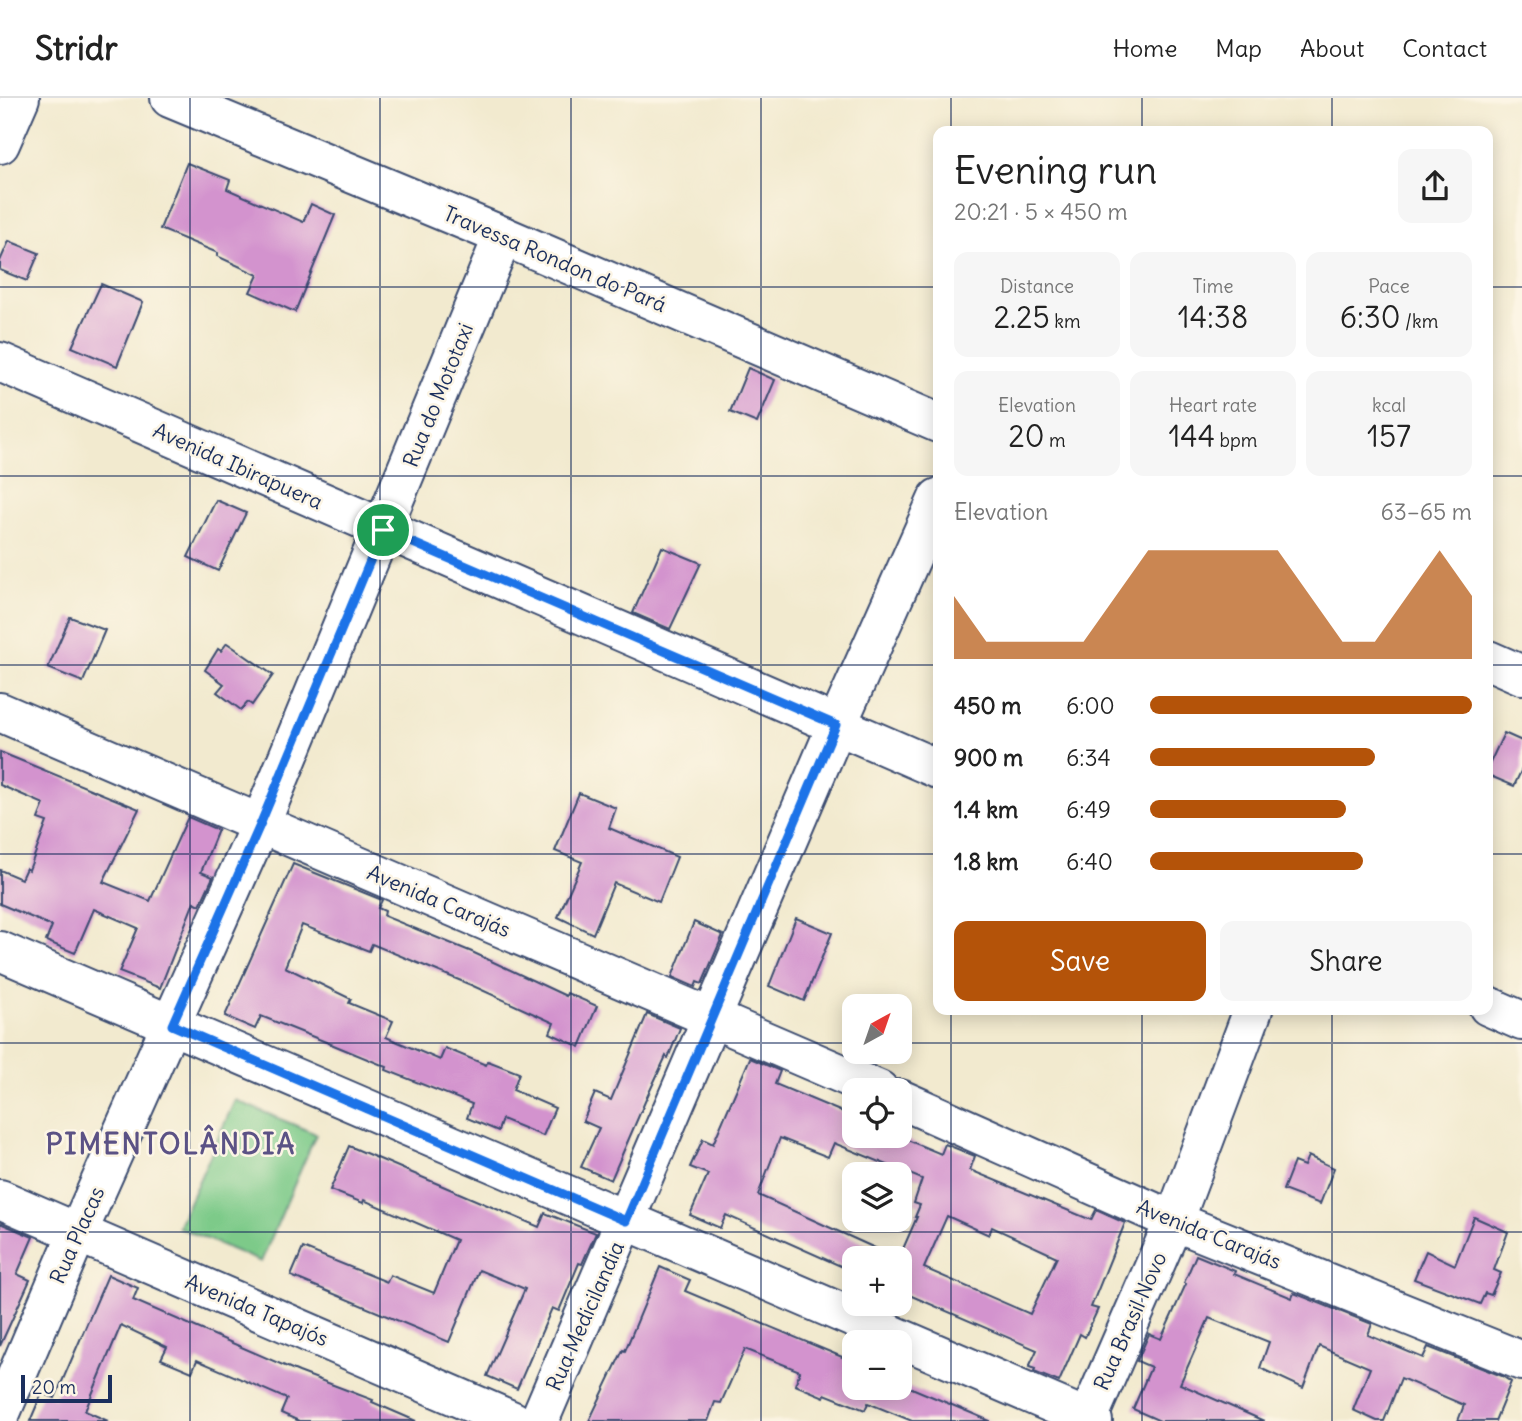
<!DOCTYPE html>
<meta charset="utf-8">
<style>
body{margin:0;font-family:Delius,sans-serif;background:#f6f6f6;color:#222;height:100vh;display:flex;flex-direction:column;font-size:26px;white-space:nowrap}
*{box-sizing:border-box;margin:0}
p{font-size:23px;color:#767676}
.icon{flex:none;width:38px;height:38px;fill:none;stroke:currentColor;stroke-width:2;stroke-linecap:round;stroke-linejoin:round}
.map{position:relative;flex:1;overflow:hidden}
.sheet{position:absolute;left:933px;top:28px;width:560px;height:889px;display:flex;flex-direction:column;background:#fff;border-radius:14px;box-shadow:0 4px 18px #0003}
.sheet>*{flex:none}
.needle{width:46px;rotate:40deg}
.buttons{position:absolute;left:842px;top:896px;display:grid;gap:14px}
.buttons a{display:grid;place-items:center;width:70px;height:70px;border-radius:14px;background:#fff;box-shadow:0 4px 18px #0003;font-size:35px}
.scale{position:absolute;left:21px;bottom:18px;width:91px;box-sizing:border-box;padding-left:7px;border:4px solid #1b2f5e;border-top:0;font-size:19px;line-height:24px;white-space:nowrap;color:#1b2f5e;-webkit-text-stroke:5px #fcf5e5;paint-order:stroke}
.pin{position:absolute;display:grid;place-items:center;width:60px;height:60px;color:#fff;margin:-30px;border:4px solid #fff;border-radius:50%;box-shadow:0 2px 7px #0007}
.round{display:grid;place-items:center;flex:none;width:74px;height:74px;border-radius:14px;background:#f6f6f6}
.summary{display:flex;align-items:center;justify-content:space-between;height:119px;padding:0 21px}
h1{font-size:38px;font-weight:600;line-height:52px}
.figures{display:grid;grid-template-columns:repeat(3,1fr);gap:10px;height:119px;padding:7px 21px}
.figures div{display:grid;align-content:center;border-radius:14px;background:#f6f6f6;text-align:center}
.figures b{font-size:30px;font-weight:600}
.figures small{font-size:19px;font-weight:400}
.figures p{font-size:19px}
.chart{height:196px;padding:14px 21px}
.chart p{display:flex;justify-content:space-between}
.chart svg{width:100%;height:126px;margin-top:7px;fill:#b45309;opacity:.7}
.cta{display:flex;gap:14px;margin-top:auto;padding:14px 21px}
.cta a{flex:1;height:80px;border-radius:14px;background:#b45309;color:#fff;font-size:28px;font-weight:600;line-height:80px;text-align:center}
.cta a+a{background:#f6f6f6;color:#222}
ul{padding:0 21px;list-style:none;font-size:23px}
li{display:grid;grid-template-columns:112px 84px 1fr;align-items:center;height:52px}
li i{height:18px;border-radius:9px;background:#b45309}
header{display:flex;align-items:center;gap:42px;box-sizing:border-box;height:98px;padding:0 35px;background:#fff;border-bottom:2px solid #e0e0e0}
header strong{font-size:33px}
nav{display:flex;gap:38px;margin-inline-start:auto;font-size:24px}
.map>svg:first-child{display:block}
.green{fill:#7dca89;stroke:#4c7c74;stroke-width:2}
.building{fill:#d393ce;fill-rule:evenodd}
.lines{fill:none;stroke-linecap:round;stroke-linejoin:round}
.minor-casing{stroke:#3b4b6f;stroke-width:42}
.minor{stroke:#fff;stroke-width:38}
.route-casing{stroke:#fff;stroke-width:14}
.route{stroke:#1a73e8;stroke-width:9}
.grid{fill:none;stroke:#1b2f5e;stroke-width:2;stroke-opacity:0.55}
.labels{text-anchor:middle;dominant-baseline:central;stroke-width:5;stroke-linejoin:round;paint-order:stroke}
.street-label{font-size:21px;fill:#1b2f5e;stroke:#fcf5e5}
.district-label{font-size:28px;font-weight:bold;letter-spacing:2px;fill:#5b5285;stroke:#fcf5e5}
</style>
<header>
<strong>Stridr</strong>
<nav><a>Home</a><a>Map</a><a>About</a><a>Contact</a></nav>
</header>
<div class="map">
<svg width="1522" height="1323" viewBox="0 0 1522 1323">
<rect width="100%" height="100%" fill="#fcf5e5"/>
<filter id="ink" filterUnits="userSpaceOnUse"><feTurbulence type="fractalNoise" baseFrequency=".0143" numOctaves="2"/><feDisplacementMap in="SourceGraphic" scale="14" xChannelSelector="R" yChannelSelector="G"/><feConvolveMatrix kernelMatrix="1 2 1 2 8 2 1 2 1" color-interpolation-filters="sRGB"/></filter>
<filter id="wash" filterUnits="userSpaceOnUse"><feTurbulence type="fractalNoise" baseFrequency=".00686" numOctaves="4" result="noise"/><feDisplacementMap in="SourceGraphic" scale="28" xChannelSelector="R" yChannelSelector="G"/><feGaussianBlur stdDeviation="1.57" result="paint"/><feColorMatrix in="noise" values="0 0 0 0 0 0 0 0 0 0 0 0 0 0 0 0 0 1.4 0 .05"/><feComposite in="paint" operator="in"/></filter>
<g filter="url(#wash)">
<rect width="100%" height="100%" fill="#f2eacf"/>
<path class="green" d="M235 1002 316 1036 261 1164 178 1129Z"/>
<g id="blocks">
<g class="building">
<path d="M187 65 230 82 227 91 303 124 311 106 335 117 295 214 250 194 258 177 217 158 218 155 160 131Z"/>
<path d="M9 143 39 155 27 183 0 172V163Z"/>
<path d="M101 186 143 204 117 268 72 249Z"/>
<path d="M748 270 775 282 757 325 730 314Z"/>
<path d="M216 402 246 415 218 473 188 459Z"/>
<path d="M662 449 701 465 670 531 633 515Z"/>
<path d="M70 519 105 532 83 584 48 570Z"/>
<path d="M227 545 273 577 252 607 248 604 241 612 217 594 224 586 205 572 218 551 221 553Z"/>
<path d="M1504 635 1522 643V671L1514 688 1488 677V669Z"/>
<path d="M0 654 139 711 103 784 150 803 188 719 218 732 201 774 213 779 200 807 194 804 160 890 119 874 138 830 94 811 75 855 46 843 52 828 0 806V772L21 781 26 770 29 772 47 724 38 721 44 706 0 687Z"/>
<path d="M579 695 616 710 609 730 677 759 659 804 614 785 593 836 558 819 582 764 555 753Z"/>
<path d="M293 766 382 802 378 810 385 813 384 818 472 854 566 898 567 895 597 908 580 949 550 935 554 925 471 887 372 846 369 853 302 827 285 869 351 901 349 905 393 923 386 939 440 962 445 950 486 967 488 963 519 975 513 992 555 1010 543 1038 502 1021 498 1033 467 1020 472 1006 386 972 387 969 331 946 261 918 255 931 225 918Z"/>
<path d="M796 820 832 835 804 903 769 888Z"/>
<path d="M694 824 723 837 702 886 697 884 695 889 672 879Z"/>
<path d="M647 916 680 930 668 960 666 958 647 999 611 1082 581 1069 599 1030 583 1023 595 995 611 1002Z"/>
<path d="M750 960 780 973 775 986 854 1019V1038H898L941 1056 945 1046 975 1058 970 1072 1091 1122 1096 1112 1125 1125 1091 1209 1098 1211 1085 1239 1080 1236 1059 1284 1034 1274 1035 1271 1029 1269 1037 1252 900 1193 899 1160 917 1119H915L920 1107 914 1105 922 1081 834 1045 828 1059 780 1040 758 1097 897 1160H854V1174L726 1117 720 1130 690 1117 708 1076 690 1069 703 1041 713 1046ZM947 1118 989 1137 992 1129 1057 1159 1030 1216 924 1170Z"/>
<path d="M349 1048 539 1129 545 1115 596 1135 582 1166 579 1165 559 1213 552 1210 517 1291 487 1278 525 1191 479 1172 449 1244 291 1178 303 1150 387 1184 390 1177 434 1195 456 1142 364 1102 363 1105 330 1092Z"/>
<path d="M1308 1058 1334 1070 1320 1106 1283 1092 1294 1064 1304 1068Z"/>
<path d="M1474 1119 1508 1134 1494 1172 1501 1175 1491 1197 1485 1195 1480 1206 1414 1181 1426 1153 1455 1167Z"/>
<path d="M0 1125 33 1139 17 1176 30 1182 0 1248Z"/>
<path d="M1196 1157 1235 1173 1234 1176 1292 1200 1294 1195 1372 1226 1368 1237 1423 1260 1428 1249 1502 1278 1511 1284 1495 1323H1458L1464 1307 1401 1280 1384 1323H1377L1353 1312 1370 1270 1319 1248 1303 1290 1260 1270 1269 1244 1209 1220 1180 1286 1264 1323H1160L1133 1311 1151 1269 1137 1263 1149 1236 1161 1241 1186 1186 1184 1185Z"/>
<path d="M660 1169 690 1182 685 1193 854 1264V1290H900V1285L990 1323H912L868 1305 865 1312 825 1296 824 1299 795 1287 800 1273 745 1251 721 1305 715 1304 708 1323H589L623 1252 625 1253Z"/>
<path d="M108 1177 138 1190 133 1202 299 1274 373 1302 372 1304 416 1323H299L281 1315 287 1301 197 1262 192 1274 161 1261 167 1249 121 1227 85 1313 108 1323H30L42 1295 55 1300Z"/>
</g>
</g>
</g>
<g filter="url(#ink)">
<use href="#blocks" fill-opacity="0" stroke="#3b4b6f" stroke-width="2"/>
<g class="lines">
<defs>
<g id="minor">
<path d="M170 0 503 138 938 325"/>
<path d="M0 46 20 0"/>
<path d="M0 264 938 671"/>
<path d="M1488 562 1522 577"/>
<path d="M0 614 879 992"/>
<path d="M0 853 1093 1323"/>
<path d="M1488 908 1522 923"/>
<path d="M900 1001 1174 1123 1522 1263"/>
<path d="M0 1101 513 1323"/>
<path d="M0 1317 78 1134 260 727 503 138"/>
<path d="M539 1323 837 627 938 400"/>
<path d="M1087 1323 1174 1123 1253 912"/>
</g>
</defs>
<use href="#minor" class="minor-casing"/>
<use href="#minor" class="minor"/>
</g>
</g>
<g class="lines" filter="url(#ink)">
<defs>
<path id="route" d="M383 432 836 627 626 1123 172 927 260 727Z"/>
</defs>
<use href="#route" class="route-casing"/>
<use href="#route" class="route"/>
</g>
<path class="grid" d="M190 0V1323M380 0V1323M571 0V1323M761 0V1323M951 0V33M1142 0V33M1332 0V33M0 189H938M1488 189H1522M0 378H938M1488 378H1522M0 567H938M1488 567H1522M0 756H938M1488 756H1522M951 912V1323M1142 912V1323M1332 912V1323M0 945H854M900 945H1522M0 1134H1522"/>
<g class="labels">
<g class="street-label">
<text transform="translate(555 161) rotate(23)">Travessa Rondon do Pará</text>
<text transform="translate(438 297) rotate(-68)">Rua do Mototaxi</text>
<text transform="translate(238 368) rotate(24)">Avenida Ibirapuera</text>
<text transform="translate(439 803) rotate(23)">Avenida Carajás</text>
<text transform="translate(1209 1136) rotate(22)">Avenida Carajás</text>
<text transform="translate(77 1137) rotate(-66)">Rua Placas</text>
<text transform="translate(257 1212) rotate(23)">Avenida Tapajós</text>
<text transform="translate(585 1218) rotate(-66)">Rua Medicilandia</text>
<text transform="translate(1130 1223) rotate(-66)">Rua Brasil Novo</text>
</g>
<g class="district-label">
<text x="171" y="1046">PIMENTOLÂNDIA</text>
</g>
</g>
</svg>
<div class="buttons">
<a><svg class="needle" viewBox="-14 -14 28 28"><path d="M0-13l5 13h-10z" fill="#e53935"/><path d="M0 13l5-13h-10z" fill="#767676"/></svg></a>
<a><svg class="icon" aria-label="locate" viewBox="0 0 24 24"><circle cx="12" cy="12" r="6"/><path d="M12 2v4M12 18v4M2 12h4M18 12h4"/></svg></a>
<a><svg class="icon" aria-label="layers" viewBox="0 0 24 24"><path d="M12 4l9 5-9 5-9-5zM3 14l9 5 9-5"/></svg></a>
<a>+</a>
<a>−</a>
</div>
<div class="scale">20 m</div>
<div class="pin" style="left:383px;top:432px;background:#1e9e55"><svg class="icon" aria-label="arrive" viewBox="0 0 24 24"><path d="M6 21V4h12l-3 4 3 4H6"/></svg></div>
<section class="sheet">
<div class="summary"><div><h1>Evening run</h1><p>20:21 · 5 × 450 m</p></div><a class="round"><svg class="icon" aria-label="share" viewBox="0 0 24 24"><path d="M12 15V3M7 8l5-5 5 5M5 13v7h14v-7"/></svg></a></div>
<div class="figures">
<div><p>Distance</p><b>2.25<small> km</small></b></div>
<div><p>Time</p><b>14:38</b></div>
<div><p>Pace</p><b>6:30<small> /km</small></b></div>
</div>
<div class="figures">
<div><p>Elevation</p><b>20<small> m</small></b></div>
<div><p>Heart rate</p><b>144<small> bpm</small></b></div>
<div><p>kcal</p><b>157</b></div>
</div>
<div class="chart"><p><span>Elevation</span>63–65 m</p>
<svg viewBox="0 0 160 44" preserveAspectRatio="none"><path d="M0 44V22L10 38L20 38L30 38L40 38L50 22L60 6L70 6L80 6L90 6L100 6L110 22L120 38L130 38L140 22L150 6L160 22V44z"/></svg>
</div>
<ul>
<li><b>450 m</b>6:00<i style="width:100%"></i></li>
<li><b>900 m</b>6:34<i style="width:70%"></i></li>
<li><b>1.4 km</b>6:49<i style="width:61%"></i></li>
<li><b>1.8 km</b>6:40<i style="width:66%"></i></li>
</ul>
<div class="cta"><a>Save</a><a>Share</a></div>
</section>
</div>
